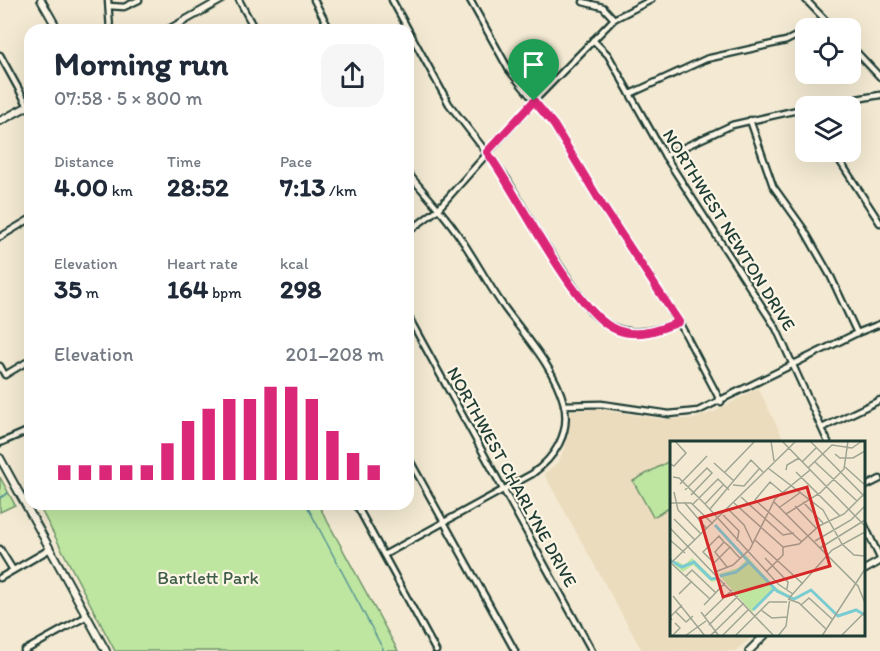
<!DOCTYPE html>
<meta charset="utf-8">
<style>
body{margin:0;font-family:Itim,sans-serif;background:#f6f6f7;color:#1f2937;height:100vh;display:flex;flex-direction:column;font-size:22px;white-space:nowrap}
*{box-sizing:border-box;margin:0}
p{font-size:20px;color:#747a83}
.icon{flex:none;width:33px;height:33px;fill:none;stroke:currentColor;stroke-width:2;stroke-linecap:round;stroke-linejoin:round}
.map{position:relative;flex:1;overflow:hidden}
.panel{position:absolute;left:24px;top:24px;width:390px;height:486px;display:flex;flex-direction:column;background:#fff;border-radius:18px;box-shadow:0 6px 24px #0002}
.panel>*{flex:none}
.controls{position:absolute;left:795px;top:18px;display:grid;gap:12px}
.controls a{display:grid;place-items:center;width:66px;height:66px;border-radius:12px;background:#fff;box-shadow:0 6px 24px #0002;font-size:30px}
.pin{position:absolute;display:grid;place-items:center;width:51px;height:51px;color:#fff;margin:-62px -26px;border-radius:50% 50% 50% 0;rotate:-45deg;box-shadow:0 0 6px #0007}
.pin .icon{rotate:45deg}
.round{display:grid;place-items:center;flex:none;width:63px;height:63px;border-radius:18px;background:#f6f6f7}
.headline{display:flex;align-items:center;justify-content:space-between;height:102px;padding:0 30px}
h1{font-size:33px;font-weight:700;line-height:45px}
.metrics{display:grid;grid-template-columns:repeat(3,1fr);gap:9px;height:102px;padding:6px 30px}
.metrics div{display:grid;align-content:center}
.metrics b{font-size:26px;font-weight:700}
.metrics small{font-size:16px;font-weight:400}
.metrics p{font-size:16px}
.chart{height:168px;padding:12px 30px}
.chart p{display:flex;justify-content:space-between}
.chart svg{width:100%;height:108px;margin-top:6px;stroke:#db2777;stroke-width:6}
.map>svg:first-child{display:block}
.built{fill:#ebdcbe}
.green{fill:#bee6a1;stroke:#6e926a;stroke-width:1.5}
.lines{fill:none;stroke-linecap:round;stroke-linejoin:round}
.stream{stroke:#569393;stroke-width:1.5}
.street-casing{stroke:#1f3d34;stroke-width:9}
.secondary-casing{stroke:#1f3d34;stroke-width:10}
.street{stroke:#fcf5e5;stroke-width:4.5}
.secondary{stroke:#fcf5e5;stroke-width:6}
.route-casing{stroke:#fff;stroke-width:12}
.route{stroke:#db2777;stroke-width:8}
.labels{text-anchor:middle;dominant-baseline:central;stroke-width:4.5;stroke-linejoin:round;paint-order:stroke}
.street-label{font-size:18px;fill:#1f3d34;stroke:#fcf5e5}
.park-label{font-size:18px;fill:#3f5f4a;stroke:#fcf5e5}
.inset-river{fill:none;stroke:#7accd2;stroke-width:3}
.inset-road{fill:none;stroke:#9fa593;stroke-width:1.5}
.view{fill:#d62828;fill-opacity:0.15;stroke:#d62828;stroke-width:3}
.inset-edge{fill:none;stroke:#1f3d34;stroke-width:3}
</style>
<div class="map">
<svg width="880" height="651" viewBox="0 0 880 651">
<rect width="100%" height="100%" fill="#f4ead3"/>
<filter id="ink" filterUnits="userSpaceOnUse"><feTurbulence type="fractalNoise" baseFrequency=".0167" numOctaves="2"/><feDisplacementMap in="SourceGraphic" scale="12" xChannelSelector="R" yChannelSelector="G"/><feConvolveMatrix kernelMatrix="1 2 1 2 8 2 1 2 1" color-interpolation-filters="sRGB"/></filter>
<g filter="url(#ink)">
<path class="built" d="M758 388 785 442H672V634L755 635 735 651H642L544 474 558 462 565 447 571 410 595 409 662 419H693L714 412Z"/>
<g class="green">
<path d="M671 460V507L653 517 633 481Z"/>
<path d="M0 477 15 505 0 512Z"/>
<path d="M38 504H318L398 651H115Z"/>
</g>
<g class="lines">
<g class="stream">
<path d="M25 484 30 481"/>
<path d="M0 498 8 493"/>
<path d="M306 504 384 651"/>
</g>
<defs>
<g id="street">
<path d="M108 0 110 30"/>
<path d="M239 0 255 30"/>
<path d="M314 0 330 30"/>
<path d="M392 0 449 104 507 179 539 235 591 312C619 338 646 335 679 322"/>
<path d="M470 0 509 70 554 125 604 208 679 322 721 402"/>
<path d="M806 0 833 28"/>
<path d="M583 2 603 7 614 19"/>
<path d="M109 6 124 7 139 0"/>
<path d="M812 28 823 20"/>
<path d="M593 40 608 55 665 156 776 328 828 442"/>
<path d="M850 45 880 77"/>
<path d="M0 55 28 106"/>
<path d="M630 94 706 59 786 41 806 31"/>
<path d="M815 106 880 95"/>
<path d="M750 120 773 186 803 228 831 277 857 333"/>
<path d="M834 152 880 223"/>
<path d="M665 156 732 125 806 108"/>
<path d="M408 232 437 210 534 101 614 19 651 0"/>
<path d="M0 237 30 219"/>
<path d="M408 316 592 651"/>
<path d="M0 366 5 375 30 360"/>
<path d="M564 405 601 404 669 414 698 411 857 333 880 324"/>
<path d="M822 428 880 400"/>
<path d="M0 443 30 430"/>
<path d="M408 457 515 651"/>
<path d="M864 487 880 479"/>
<path d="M356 504 436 651"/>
<path d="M864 524 880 558"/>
<path d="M0 549 13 570"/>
<path d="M384 555 532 474C554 458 571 434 564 404 555 368 525 336 504 307 487 283 474 257 457 233 443 212 424 193 408 173"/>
<path d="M0 578 50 549"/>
<path d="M24 651 87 616"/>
</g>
<g id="secondary">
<path d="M41 0 58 30"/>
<path d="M168 30 221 0"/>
<path d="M0 121 30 105"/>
<path d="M0 458 106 651"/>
<path d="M864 570 880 561"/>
<path d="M749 651 766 634"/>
</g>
</defs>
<use href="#street" class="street-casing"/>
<use href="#secondary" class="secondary-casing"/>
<use href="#street" class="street"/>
<use href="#secondary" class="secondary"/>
</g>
</g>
<g class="lines" filter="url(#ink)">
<defs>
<path id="route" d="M534 101 554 125 604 208 679 322C659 330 638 338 617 330 576 315 517 192 487 152Z"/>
</defs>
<use href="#route" class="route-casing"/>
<use href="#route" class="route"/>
</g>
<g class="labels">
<g class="street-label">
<text transform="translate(729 230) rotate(58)">NORTHWEST NEWTON DRIVE</text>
<text transform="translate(512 477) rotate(61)">NORTHWEST CHARLYNE DRIVE</text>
</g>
<g class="park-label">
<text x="208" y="578">Bartlett Park</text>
</g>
</g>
<g transform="translate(670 441)">
<rect width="195" height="195" fill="#f4ead3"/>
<path d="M75 113 105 146 120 155 118 157 104 149 82 171 48 133 68 127 77 118ZM22 117 42 136 50 138 42 141 23 124 13 131 3 123 7 120 14 124Z" fill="#bee6a1"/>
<path class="inset-river" d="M45 84 79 121M0 119 12 126 24 121 41 138 48 137M50 135 66 131 79 121 107 150 124 158 141 149 168 175 186 169 195 174M83 169 104 148"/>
<path class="inset-road" d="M101 0 104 20M112 0 195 85M140 0 195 56M165 13 170 17H183L195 10M132 21 146 7M145 21 187 60M44 22 64 40M0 23 4 25 16 12 5 0M175 26 195 44M98 27 153 69 172 103 184 114 195 115M138 27 162 4 182 7 192 0M116 29 117 24 129 17M126 31 170 75M54 32 85 0M3 36 9 37 35 63 108 143 123 153M10 43 37 15M63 44 74 45 89 28M15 49 37 27 42 32 21 54M4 51 8 69 31 93M113 52 100 41 85 59 132 101M71 56 113 94 124 92M14 61 36 87M104 61 188 145 195 162M133 61 153 82M0 62H21L43 83M64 62 113 106M23 63 48 38 59 49M35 63 54 43M125 65 146 87M110 66 131 51M40 68 81 19 93 31M58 68 74 84 83 103M116 73 150 52 174 28 178 0M53 74 69 90 67 100M4 78 25 99M0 87 104 195M0 99 15 112M85 99 133 143M145 100 181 79 195 65M54 101 45 111 57 126M60 106 44 122 33 111 49 95 54 101 60 106 65 112 70 117M113 106 129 103 149 85 174 73 195 52M150 107 195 79M95 117 118 141 117 148M0 123 126 0M2 123 40 158M45 131 63 124 80 108 105 58 140 29M96 131 113 114V106M16 135 22 129 46 152M9 153 22 140M3 155 35 195M118 158 129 162 156 188M34 164 55 142M131 164 139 157 162 178M91 169 102 177 117 176M6 171 16 181 23 175M31 171 49 195M34 176 62 149M2 179 0 176 12 164M39 184 68 155M2 195 10 187 5 182M15 195 36 180M40 195 74 162M52 195 78 169M65 195 99 161H117M108 195 116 185 120 156 162 109 195 91M152 195 195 128M171 195 195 171"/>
<path class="view" d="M137 46 160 125 53 156 30 77Z"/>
<rect width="195" height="195" class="inset-edge"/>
</g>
</svg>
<div class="controls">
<a><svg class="icon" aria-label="locate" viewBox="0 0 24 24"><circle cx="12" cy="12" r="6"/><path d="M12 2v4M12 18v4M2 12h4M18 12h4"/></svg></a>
<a><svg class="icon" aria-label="layers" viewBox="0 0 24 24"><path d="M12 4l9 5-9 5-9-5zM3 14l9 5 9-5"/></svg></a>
</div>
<div class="pin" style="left:534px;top:101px;background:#1e9e55"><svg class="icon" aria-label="arrive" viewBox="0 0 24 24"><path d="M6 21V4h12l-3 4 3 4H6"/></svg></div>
<section class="panel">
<div class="headline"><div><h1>Morning run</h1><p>07:58 · 5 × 800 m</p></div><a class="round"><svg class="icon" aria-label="share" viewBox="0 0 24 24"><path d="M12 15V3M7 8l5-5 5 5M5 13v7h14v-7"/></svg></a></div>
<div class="metrics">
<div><p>Distance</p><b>4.00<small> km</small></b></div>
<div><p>Time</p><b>28:52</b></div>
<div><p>Pace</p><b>7:13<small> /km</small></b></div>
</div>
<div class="metrics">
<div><p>Elevation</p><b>35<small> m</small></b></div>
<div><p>Heart rate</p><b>164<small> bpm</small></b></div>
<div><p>kcal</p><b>298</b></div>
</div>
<div class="chart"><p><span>Elevation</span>201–208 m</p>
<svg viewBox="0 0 160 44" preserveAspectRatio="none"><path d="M5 44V38M15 44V38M25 44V38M35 44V38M45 44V38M55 44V29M65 44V20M75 44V15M85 44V11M95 44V11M105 44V6M115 44V6M125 44V11M135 44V24M145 44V33M155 44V38"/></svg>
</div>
</section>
</div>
